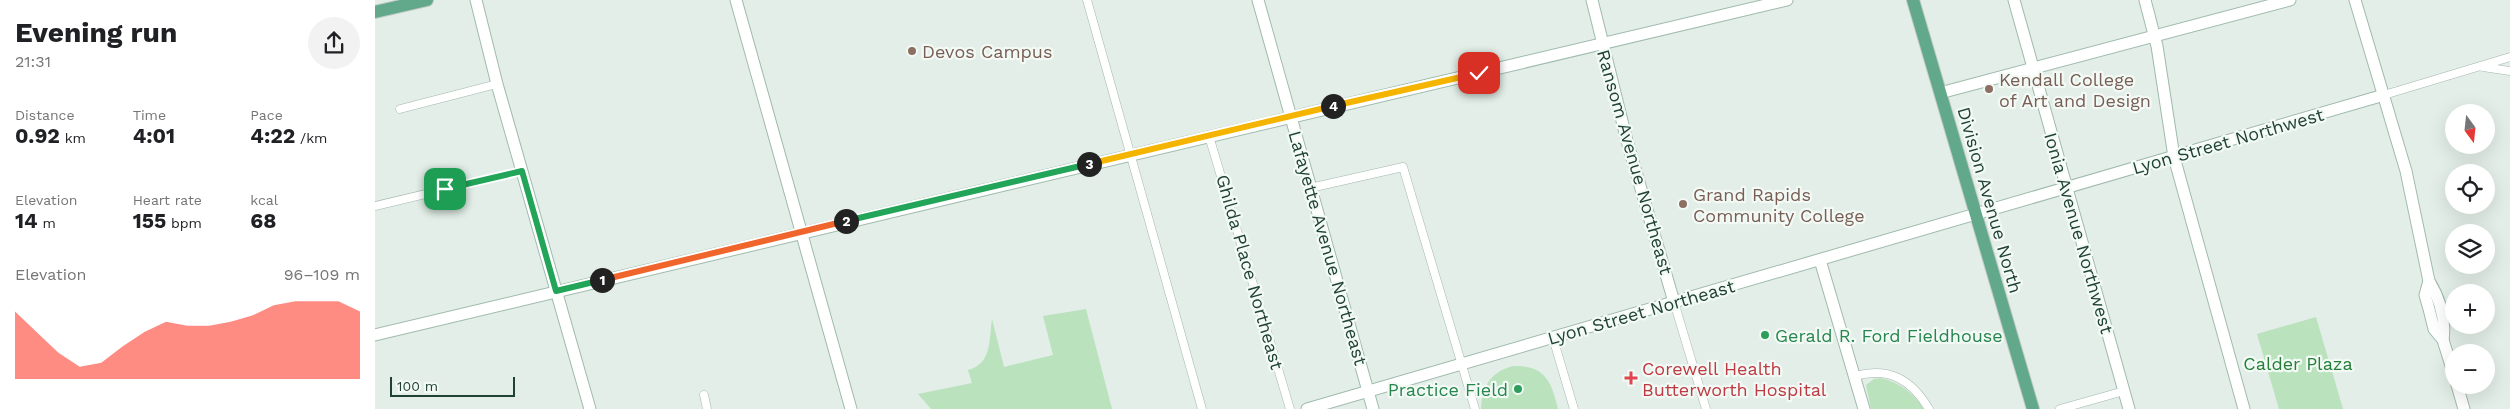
<!DOCTYPE html>
<meta charset="utf-8">
<style>
body{margin:0;font-family:"Work Sans",sans-serif;background:#f2f2f2;color:#202124;height:100vh;display:flex;flex-direction:column;font-size:19px;white-space:nowrap}
*{box-sizing:border-box;margin:0}
p{font-size:16px;color:#757577}
.icon{flex:none;width:28px;height:28px;fill:none;stroke:currentColor;stroke-width:2;stroke-linecap:round;stroke-linejoin:round}
.map{position:relative;flex:1;overflow:hidden}
.details{display:flex;flex-direction:column;background:#fff;width:375px}
.details>*{flex:none}
.needle{width:32px;rotate:165deg}
.tools{position:absolute;left:2070px;top:104px;display:grid;gap:10px}
.tools a{display:grid;place-items:center;width:50px;height:50px;border-radius:50%;background:#fff;box-shadow:0 5px 20px #0002;font-size:25px}
.scale{position:absolute;left:15px;bottom:12px;width:125px;box-sizing:border-box;padding-left:5px;border:2px solid #204233;border-top:0;font-size:14px;line-height:18px;white-space:nowrap;color:#204233;-webkit-text-stroke:4px #f3faf6;paint-order:stroke}
.pin{position:absolute;display:grid;place-items:center;width:42px;height:42px;color:#fff;margin:-21px;border-radius:10px;box-shadow:0 2px 8px #0006}
.km{position:absolute;width:25px;height:25px;margin:-12px;border-radius:50%;background:#222;color:#fff;font-size:14px;line-height:25px;text-align:center}
.round{display:grid;place-items:center;flex:none;width:52px;height:52px;border-radius:26px;background:#f2f2f2}
.headline{display:flex;align-items:center;justify-content:space-between;height:85px;padding:0 15px}
h1{font-size:28px;font-weight:700;line-height:38px}
.metrics{display:grid;grid-template-columns:repeat(3,1fr);gap:8px;height:85px;padding:5px 15px}
.metrics div{display:grid;align-content:center}
.metrics b{font-size:21px;font-weight:700}
.metrics small{font-size:14px;font-weight:400}
.metrics p{font-size:14px}
.chart{height:140px;padding:10px 15px}
.chart p{display:flex;justify-content:space-between}
.chart svg{width:100%;height:90px;margin-top:5px;fill:#ff5c4f;opacity:.7}
main{display:flex;flex:1;min-height:0}
.map>svg:first-child{display:block}
.green{fill:#b9e2bd}
.lines{fill:none;stroke-linecap:round;stroke-linejoin:round}
.street-casing{stroke:#a4b7ad;stroke-width:9}
.secondary-casing{stroke:#9fbbad;stroke-width:13}
.primary-casing{stroke:#c1cac6;stroke-width:14}
.street{stroke:#fff;stroke-width:8}
.secondary{stroke:#fff;stroke-width:11}
.primary{stroke:#61a98a;stroke-width:12}
.split-1-casing{stroke:#fff;stroke-width:10}
.split-2-casing{stroke:#fff;stroke-width:10}
.split-3-casing{stroke:#fff;stroke-width:10}
.split-4-casing{stroke:#fff;stroke-width:10}
.split-5-casing{stroke:#fff;stroke-width:10}
.split-1{stroke:#22a559;stroke-width:6}
.split-2{stroke:#f0652b;stroke-width:6}
.split-3{stroke:#22a559;stroke-width:6}
.split-4{stroke:#f5b400;stroke-width:6}
.split-5{stroke:#f5b400;stroke-width:6}
.education-dot{fill:#8d6e63;stroke:#f3faf6;stroke-width:2}
.leisure-dot{fill:#2e9e5b;stroke:#f3faf6;stroke-width:2}
.health-dot{fill:#e0444e;stroke:#f3faf6;stroke-width:2}
.labels{text-anchor:middle;dominant-baseline:central;stroke-width:4.5;stroke-linejoin:round;paint-order:stroke}
.education-label{font-size:18px;fill:#785e54;stroke:#f3faf6;text-anchor:start}
.street-label{font-size:18px;fill:#204233;stroke:#f3faf6}
.leisure-label{font-size:18px;fill:#27864d;stroke:#f3faf6;text-anchor:start}
.park-label{font-size:18px;fill:#257e38;stroke:#f3faf6}
.health-label{font-size:18px;fill:#be3a42;stroke:#f3faf6;text-anchor:start}
</style>
<main>
<section class="details">
<div class="headline"><div><h1>Evening run</h1><p>21:31</p></div><a class="round"><svg class="icon" aria-label="share" viewBox="0 0 24 24"><path d="M12 15V3M7 8l5-5 5 5M5 13v7h14v-7"/></svg></a></div>
<div class="metrics">
<div><p>Distance</p><b>0.92<small> km</small></b></div>
<div><p>Time</p><b>4:01</b></div>
<div><p>Pace</p><b>4:22<small> /km</small></b></div>
</div>
<div class="metrics">
<div><p>Elevation</p><b>14<small> m</small></b></div>
<div><p>Heart rate</p><b>155<small> bpm</small></b></div>
<div><p>kcal</p><b>68</b></div>
</div>
<div class="chart"><p><span>Elevation</span>96–109 m</p>
<svg viewBox="0 0 160 44" preserveAspectRatio="none"><path d="M0 44V11L10 21L20 31L30 38L40 36L50 28L60 21L70 16L80 18L90 18L100 16L110 13L120 8L130 6L140 6L150 6L160 11V44z"/></svg>
</div>
</section>
<div class="map">
<svg width="2135" height="409" viewBox="0 0 2135 409">
<rect width="100%" height="100%" fill="#e2eee7"/>
<g class="green">
<path d="M711 309 737 409H556L543 394 597 383 593 370C617 364 614 340 617 319L629 367 678 355 668 316Z"/>
<path d="M1941 317 1968 409H1904L1882 334Z"/>
<path d="M1138 366C1171 365 1176 382 1183 409H1106C1107 387 1115 372 1138 366Z"/>
<path d="M1505 378C1524 382 1538 393 1549 409H1496L1491 385 1499 379Z"/>
</g>
<g class="lines">
<defs>
<g id="street">
<path d="M712 0 827 409"/>
<path d="M2108 67 2135 71"/>
<path d="M2009 95 2135 57"/>
<path d="M25 109 122 84"/>
<path d="M834 136 915 409"/>
<path d="M935 188 1028 167 1100 409"/>
<path d="M0 206 147 171"/>
<path d="M1299 302 1331 409"/>
<path d="M1178 338 1199 409"/>
<path d="M1480 376C1514 367 1536 379 1554 409"/>
<path d="M329 395 332 409"/>
<path d="M1685 409 1749 391"/>
</g>
<g id="secondary">
<path d="M101 0 122 84 215 409"/>
<path d="M361 0 476 409"/>
<path d="M883 0 998 409"/>
<path d="M1217 0 1252 141 1299 302"/>
<path d="M1639 0 1754 409"/>
<path d="M1770 0 1782 46 1799 157 1869 409"/>
<path d="M1980 0 2031 171 2054 281C2065 299 2071 319 2068 340"/>
<path d="M1565 93 1915 0"/>
<path d="M1445 260 1489 409"/>
<path d="M2054 281 2050 295 2054 309 2059 329 2068 340 2079 375"/>
<path d="M0 335C470 221 942 113 1412 0"/>
<path d="M2082 385 2089 409"/>
<path d="M932 409 2009 95"/>
</g>
<g id="primary">
<path d="M1538 0 1658 409"/>
<path d="M0 12 52 0"/>
</g>
</defs>
<use href="#street" class="street-casing"/>
<use href="#secondary" class="secondary-casing"/>
<use href="#primary" class="primary-casing"/>
<use href="#street" class="street"/>
<use href="#secondary" class="secondary"/>
<use href="#primary" class="primary"/>
</g>
<g class="lines">
<defs>
<path id="split-1" d="M70 189 147 171 181 291 227 280"/>
<path id="split-2" d="M227 280 471 221"/>
<path id="split-3" d="M471 221 714 164"/>
<path id="split-4" d="M714 164 958 106"/>
<path id="split-5" d="M958 106 1104 73"/>
</defs>
<use href="#split-1" class="split-1-casing"/>
<use href="#split-2" class="split-2-casing"/>
<use href="#split-3" class="split-3-casing"/>
<use href="#split-4" class="split-4-casing"/>
<use href="#split-5" class="split-5-casing"/>
<use href="#split-1" class="split-1"/>
<use href="#split-2" class="split-2"/>
<use href="#split-3" class="split-3"/>
<use href="#split-4" class="split-4"/>
<use href="#split-5" class="split-5"/>
</g>
<g class="education-dot">
<circle cx="537" cy="51" r="5"/>
<circle cx="1614" cy="89" r="5"/>
<circle cx="1308" cy="204" r="5"/>
</g>
<g class="leisure-dot">
<circle cx="1390" cy="335" r="5"/>
<circle cx="1143" cy="389" r="5"/>
</g>
<path class="health-dot" d="M1253.5 370.5h5v5h5v5h-5v5h-5v-5h-5v-5h5z"/>
<g class="labels">
<g class="education-label">
<text x="547" y="51">Devos Campus</text>
<text x="1624" y="79">Kendall College<tspan x="1624" dy="21">of Art and Design</tspan></text>
<text x="1318" y="194">Grand Rapids<tspan x="1318" dy="21">Community College</tspan></text>
</g>
<g class="street-label">
<text transform="translate(1853 141) rotate(-16)">Lyon Street Northwest</text>
<text transform="translate(1260 162) rotate(74)">Ransom Avenue Northeast</text>
<text transform="translate(1615 200) rotate(74)">Division Avenue North</text>
<text transform="translate(1704 233) rotate(74)">Ionia Avenue Northwest</text>
<text transform="translate(953 248) rotate(74)">Lafayette Avenue Northeast</text>
<text transform="translate(875 272) rotate(74)">Ghilda Place Northeast</text>
<text transform="translate(1266 312) rotate(-16)">Lyon Street Northeast</text>
</g>
<g class="leisure-label">
<text x="1400" y="335">Gerald R. Ford Fieldhouse</text>
<text x="1133" y="389" text-anchor="end">Practice Field</text>
</g>
<g class="park-label">
<text x="1923" y="363">Calder Plaza</text>
</g>
<g class="health-label">
<text x="1267" y="368">Corewell Health<tspan x="1267" dy="21">Butterworth Hospital</tspan></text>
</g>
</g>
</svg>
<div class="tools">
<a><svg class="needle" viewBox="-14 -14 28 28"><path d="M0-13l5 13h-10z" fill="#e53935"/><path d="M0 13l5-13h-10z" fill="#757577"/></svg></a>
<a><svg class="icon" aria-label="locate" viewBox="0 0 24 24"><circle cx="12" cy="12" r="6"/><path d="M12 2v4M12 18v4M2 12h4M18 12h4"/></svg></a>
<a><svg class="icon" aria-label="layers" viewBox="0 0 24 24"><path d="M12 4l9 5-9 5-9-5zM3 14l9 5 9-5"/></svg></a>
<a>+</a>
<a>−</a>
</div>
<div class="scale">100 m</div>
<div class="pin" style="left:70px;top:189px;background:#1e9e55"><svg class="icon" aria-label="arrive" viewBox="0 0 24 24"><path d="M6 21V4h12l-3 4 3 4H6"/></svg></div>
<div class="pin" style="left:1104px;top:73px;background:#d93025"><svg class="icon" aria-label="check" viewBox="0 0 24 24"><path d="M5 12l5 5 9-10"/></svg></div>
<b class="km" style="left:227px;top:280px">1</b>
<b class="km" style="left:471px;top:221px">2</b>
<b class="km" style="left:714px;top:164px">3</b>
<b class="km" style="left:958px;top:106px">4</b>
</div>
</main>
